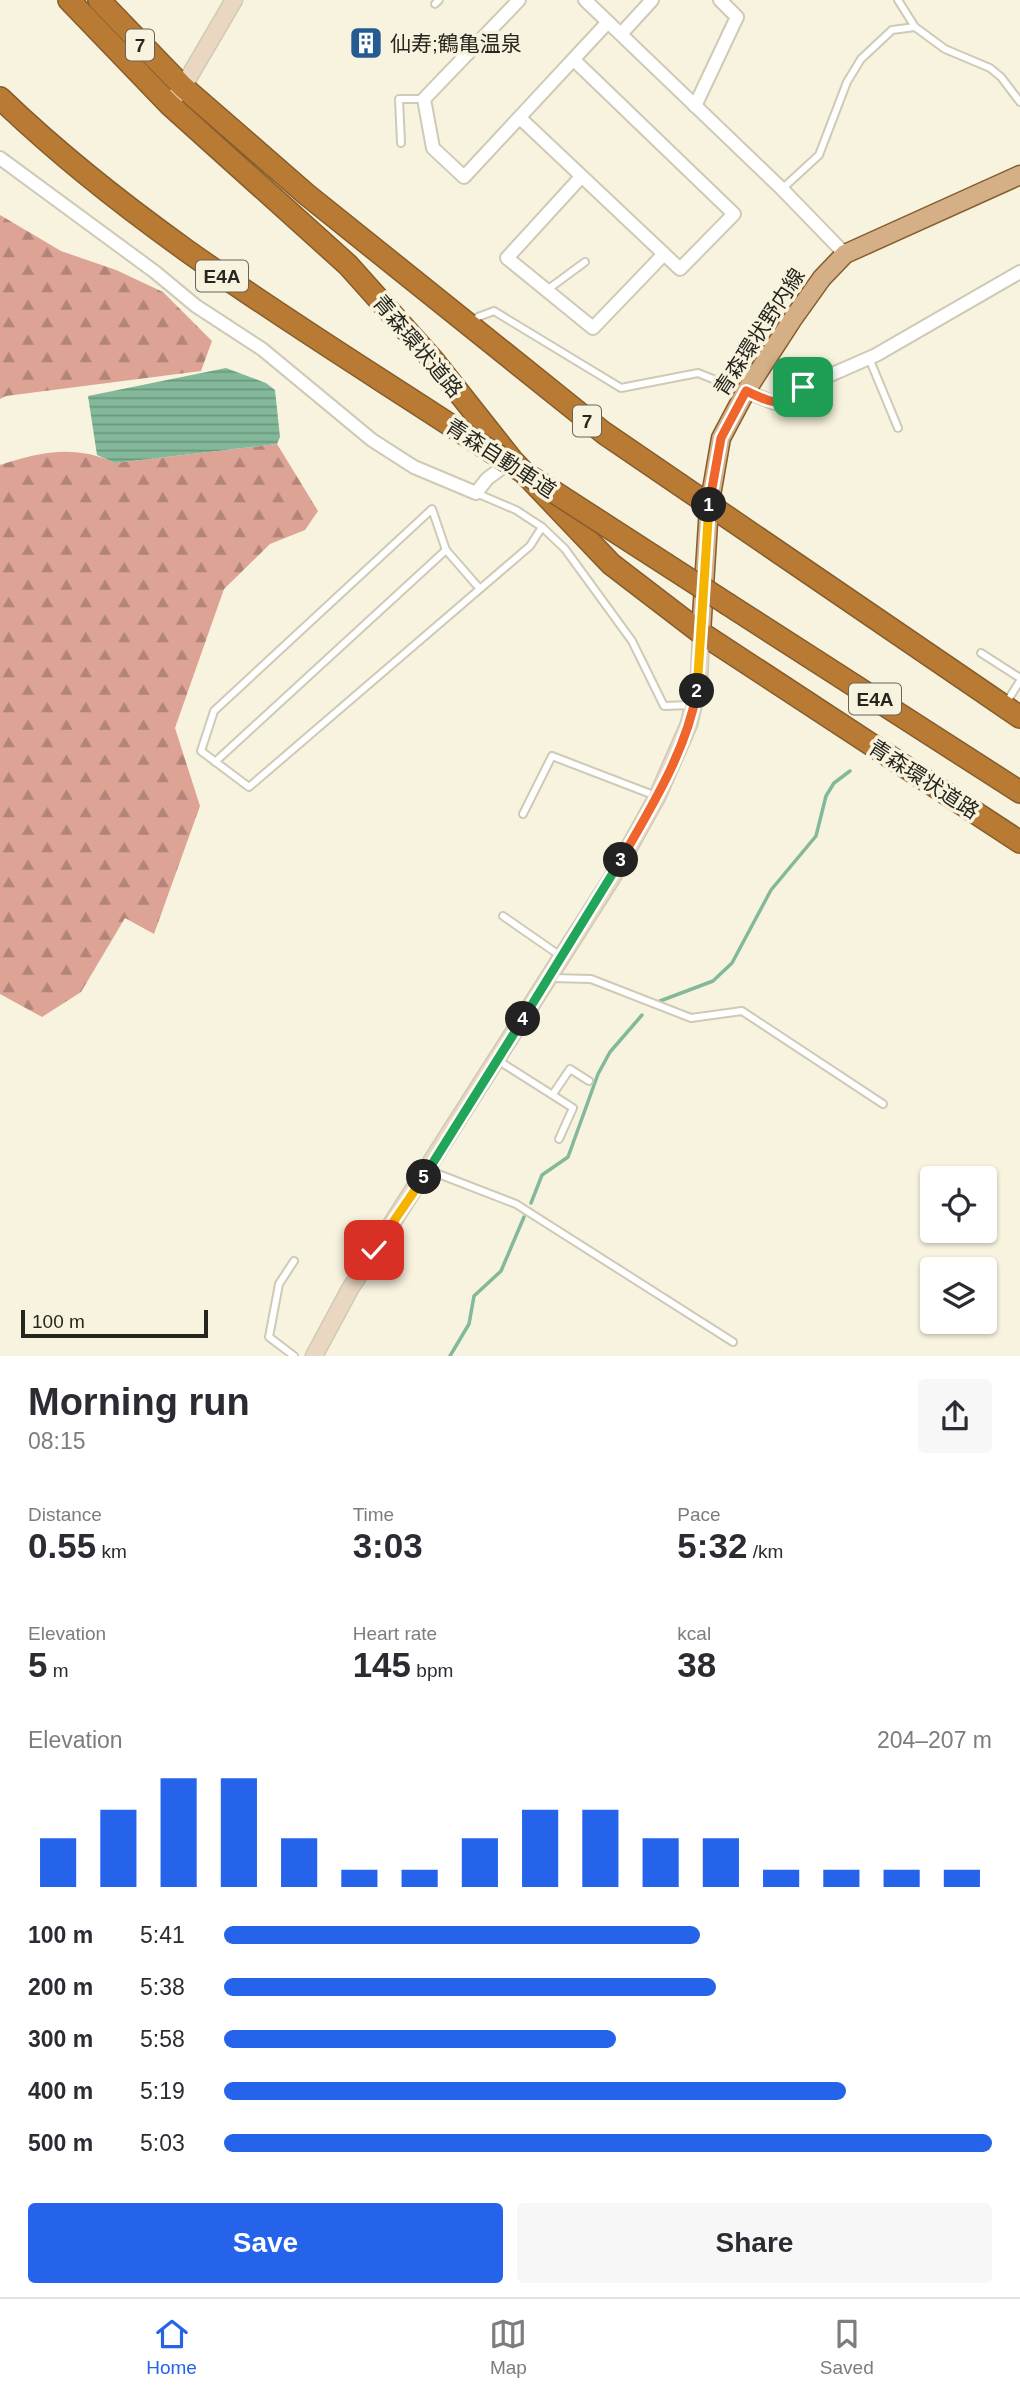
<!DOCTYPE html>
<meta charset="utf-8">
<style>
body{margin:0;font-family:Arial,"Noto Sans JP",sans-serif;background:#f7f7f7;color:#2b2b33;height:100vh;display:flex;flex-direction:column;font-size:26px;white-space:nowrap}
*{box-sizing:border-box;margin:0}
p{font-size:23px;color:#7c7c81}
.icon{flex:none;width:38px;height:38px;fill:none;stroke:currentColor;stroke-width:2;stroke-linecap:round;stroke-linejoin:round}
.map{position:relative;height:1356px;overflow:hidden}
.details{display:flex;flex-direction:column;background:#fff;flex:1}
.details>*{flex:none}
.buttons{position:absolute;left:920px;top:1166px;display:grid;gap:14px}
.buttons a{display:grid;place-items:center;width:77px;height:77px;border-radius:7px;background:#fff;box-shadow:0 2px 5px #0004;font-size:35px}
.scale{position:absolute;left:21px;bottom:18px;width:187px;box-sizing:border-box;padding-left:7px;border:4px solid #27261e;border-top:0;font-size:19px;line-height:24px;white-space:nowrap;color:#27261e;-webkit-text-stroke:5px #f8f3de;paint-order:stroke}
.pin{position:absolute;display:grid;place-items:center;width:60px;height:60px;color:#fff;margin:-30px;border-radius:14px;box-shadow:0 4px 10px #0006}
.km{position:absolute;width:35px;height:35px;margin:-18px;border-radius:50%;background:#222;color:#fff;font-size:19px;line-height:35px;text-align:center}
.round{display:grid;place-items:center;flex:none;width:74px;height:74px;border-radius:7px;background:#f7f7f7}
.head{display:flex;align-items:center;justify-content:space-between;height:119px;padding:0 28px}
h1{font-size:38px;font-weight:800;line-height:52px}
.metrics{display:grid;grid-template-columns:repeat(3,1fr);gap:10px;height:119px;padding:7px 28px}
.metrics div{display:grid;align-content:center}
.metrics b{font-size:35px;font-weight:800}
.metrics small{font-size:19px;font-weight:400}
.metrics p{font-size:19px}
.chart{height:196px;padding:14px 28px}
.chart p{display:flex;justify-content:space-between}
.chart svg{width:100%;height:126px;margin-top:7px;stroke:#2563eb;stroke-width:6}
.button{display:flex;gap:14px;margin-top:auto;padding:14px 28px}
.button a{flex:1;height:80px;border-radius:7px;background:#2563eb;color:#fff;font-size:28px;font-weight:800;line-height:80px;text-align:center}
.button a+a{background:#f7f7f7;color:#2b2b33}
ul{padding:0 28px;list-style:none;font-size:23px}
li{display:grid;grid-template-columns:112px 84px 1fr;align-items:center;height:52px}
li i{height:18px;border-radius:9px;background:#2563eb}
.tabs{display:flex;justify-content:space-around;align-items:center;height:98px;border-top:2px solid #e1e1e2;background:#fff;font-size:19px;color:#7c7c81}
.tabs a{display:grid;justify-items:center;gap:4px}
.tabs .active{color:#2563eb}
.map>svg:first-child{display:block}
.forest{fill:url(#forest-firs)}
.water{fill:url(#water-rules)}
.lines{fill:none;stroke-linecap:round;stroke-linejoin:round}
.stream{stroke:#83b99a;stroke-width:3.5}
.lane-casing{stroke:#cecab6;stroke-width:10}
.street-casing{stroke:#cecab6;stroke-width:16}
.secondary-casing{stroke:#cecab6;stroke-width:19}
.primary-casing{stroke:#865d2c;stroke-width:21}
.highway-casing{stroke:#865d2c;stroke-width:24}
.lane{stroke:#fff;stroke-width:6}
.street{stroke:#fff;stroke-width:12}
.secondary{stroke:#ead7c2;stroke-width:16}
.primary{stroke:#d5af85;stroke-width:18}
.highway{stroke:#b97a34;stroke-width:21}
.highway-bridge-casing{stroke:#865d2c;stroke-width:24;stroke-linecap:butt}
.highway-bridge{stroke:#b97a34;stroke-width:21}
.split-1-casing{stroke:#fff;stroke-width:14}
.split-2-casing{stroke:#fff;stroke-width:14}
.split-3-casing{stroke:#fff;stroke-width:14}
.split-4-casing{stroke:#fff;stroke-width:14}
.split-5-casing{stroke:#fff;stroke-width:14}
.split-6-casing{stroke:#fff;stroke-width:14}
.split-1{stroke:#f0652b;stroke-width:9}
.split-2{stroke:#f5b400;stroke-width:9}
.split-3{stroke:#f0652b;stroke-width:9}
.split-4{stroke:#22a559;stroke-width:9}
.split-5{stroke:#22a559;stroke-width:9}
.split-6{stroke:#f5b400;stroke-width:9}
.labels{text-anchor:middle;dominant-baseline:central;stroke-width:7;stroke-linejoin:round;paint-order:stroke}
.shield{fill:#f8f3de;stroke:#666458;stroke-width:2}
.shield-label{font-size:19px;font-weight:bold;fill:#27261e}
.poi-label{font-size:21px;fill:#27261e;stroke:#f8f3de;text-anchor:start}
.street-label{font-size:21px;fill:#27261e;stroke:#f8f3de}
</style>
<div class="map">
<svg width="1020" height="1356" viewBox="0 0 1020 1356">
<defs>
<pattern id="forest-firs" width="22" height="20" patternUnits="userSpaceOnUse" patternTransform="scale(1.75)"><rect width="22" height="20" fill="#dda395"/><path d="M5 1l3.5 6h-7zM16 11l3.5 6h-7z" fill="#b38579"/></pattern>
<pattern id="water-rules" width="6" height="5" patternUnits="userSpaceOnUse" patternTransform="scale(1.75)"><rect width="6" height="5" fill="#83b99a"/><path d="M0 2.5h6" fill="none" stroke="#6b967d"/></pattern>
</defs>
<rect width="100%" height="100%" fill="#f8f3de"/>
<g class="forest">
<path d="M0 215 61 251 116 270 163 292 212 341 201 371 6 396 0 399Z"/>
<path d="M277 444 318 511 305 530 270 544 224 589 175 728 200 806 154 934 125 918 81 992 42 1017 0 994V465C40 452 75 444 115 463Z"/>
</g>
<path class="water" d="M226 368 266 383 275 390 280 437 277 444 115 463 97 455 88 396Z"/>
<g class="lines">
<g class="stream">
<path d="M660 1001 713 981 732 963 771 890 816 836 826 796 834 783 850 771"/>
<path d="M531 1203 542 1175 568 1157 598 1074 610 1052 642 1015"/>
<path d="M450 1356 469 1324 474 1296 501 1271 524 1217"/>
</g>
<defs>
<g id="lane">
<path d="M898 0 915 27 945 49 990 68 1001 77 1020 102"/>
<path d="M435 4 439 0"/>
<path d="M401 143 399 99H424"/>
<path d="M782 189 819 155 847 82 861 59 892 30 915 27"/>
<path d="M547 290 585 262"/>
<path d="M478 317 494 311 621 388 698 373 723 383 740 373 753 377"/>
<path d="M869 358 898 428"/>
<path d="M476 493 516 510 542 527 565 549 632 641 664 706 691 705"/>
<path d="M480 589 446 550 432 509 214 711 201 751 249 787 530 546 542 527"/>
<path d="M981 653 1020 678"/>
<path d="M1006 703 1020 681"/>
<path d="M215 762 446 550"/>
<path d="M523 814 552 756 656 796"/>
<path d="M503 916 562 957"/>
<path d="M551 978 591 979 691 1018 742 1011 883 1104"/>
<path d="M499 1061 573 1108 559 1139"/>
<path d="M553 1094 570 1069 589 1081"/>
<path d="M428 1170 516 1204 733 1342"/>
<path d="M294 1356 269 1337 279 1284 294 1261"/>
</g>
<g id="street">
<path d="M519 0 424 99 433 148 464 177 608 22"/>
<path d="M585 0 782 189 845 254"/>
<path d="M621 34 652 0"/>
<path d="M695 106 737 17 720 0"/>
<path d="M520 118 680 269 734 214 575 61"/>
<path d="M0 158 155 272 196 306 262 349 372 440 414 467 476 493 487 479 512 460"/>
<path d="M581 177 507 258 593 328 664 254"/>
<path d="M746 391 774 403 786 402 803 387 876 355 1020 272"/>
</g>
<g id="secondary">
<path d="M169 104 183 87 234 0"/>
<path d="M314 1356 350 1289 612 878 657 797 689 724 699 681 701 633"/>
</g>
<path id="primary" d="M701 633 709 507 721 438 746 391 792 320 822 278 845 254 1020 175"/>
<g id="highway">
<path d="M69 0 169 104 348 265 433 360 512 460 611 564 701 633 1020 842"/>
<path d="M99 0 183 87 306 194 604 433 1020 717"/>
<path d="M0 98C137 230 302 328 461 432"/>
<path d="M729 605 1020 792"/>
</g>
</defs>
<use href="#lane" class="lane-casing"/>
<use href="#street" class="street-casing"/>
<use href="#secondary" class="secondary-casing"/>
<use href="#primary" class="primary-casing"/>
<use href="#highway" class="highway-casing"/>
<use href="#lane" class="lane"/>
<use href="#street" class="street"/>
<use href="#secondary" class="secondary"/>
<use href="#primary" class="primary"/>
<use href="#highway" class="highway"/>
<defs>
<path id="highway-bridge" d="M461 432 729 605"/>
</defs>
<use href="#highway-bridge" class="highway-bridge-casing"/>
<use href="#highway-bridge" class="highway-bridge"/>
</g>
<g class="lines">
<defs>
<path id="split-1" d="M709 505 721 438 746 391C774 403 778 409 803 387"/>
<path id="split-2" d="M697 691 709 505"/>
<path id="split-3" d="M621 860C651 807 686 752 697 691"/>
<path id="split-4" d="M523 1019 621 860"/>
<path id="split-5" d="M424 1177 523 1019"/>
<path id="split-6" d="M374 1250 424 1177"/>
</defs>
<use href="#split-1" class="split-1-casing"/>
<use href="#split-2" class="split-2-casing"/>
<use href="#split-3" class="split-3-casing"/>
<use href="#split-4" class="split-4-casing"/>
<use href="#split-5" class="split-5-casing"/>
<use href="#split-6" class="split-6-casing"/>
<use href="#split-1" class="split-1"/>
<use href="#split-2" class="split-2"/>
<use href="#split-3" class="split-3"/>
<use href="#split-4" class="split-4"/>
<use href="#split-5" class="split-5"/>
<use href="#split-6" class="split-6"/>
</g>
<defs>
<symbol id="building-square" viewBox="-11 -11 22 22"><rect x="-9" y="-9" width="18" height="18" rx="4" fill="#245b93" stroke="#f8f3de"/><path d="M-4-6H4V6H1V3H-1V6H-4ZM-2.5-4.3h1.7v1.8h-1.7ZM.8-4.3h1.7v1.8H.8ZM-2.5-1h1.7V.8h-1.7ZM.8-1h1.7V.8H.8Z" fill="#fff"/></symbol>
</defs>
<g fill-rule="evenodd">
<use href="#building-square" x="347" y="24" width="38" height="38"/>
</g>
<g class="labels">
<g class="shield">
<rect x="126" y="29.5" width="28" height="31" rx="5"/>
<rect x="196" y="260.5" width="52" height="31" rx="5"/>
<rect x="573" y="405.5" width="28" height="31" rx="5"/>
<rect x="849" y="683.5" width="52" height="31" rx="5"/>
</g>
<g class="shield-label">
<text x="140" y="45">7</text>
<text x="222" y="276">E4A</text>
<text x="587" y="421">7</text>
<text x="875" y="699">E4A</text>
</g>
<g class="poi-label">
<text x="390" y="43">仙寿;鶴亀温泉</text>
</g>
<g class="street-label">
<text transform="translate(759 332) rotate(-57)">青森環状野内線</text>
<text transform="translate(418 346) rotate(50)">青森環状道路</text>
<text transform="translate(501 458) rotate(33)">青森自動車道</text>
<text transform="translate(924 779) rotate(33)">青森環状道路</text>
</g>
</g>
</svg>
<div class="buttons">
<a><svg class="icon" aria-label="locate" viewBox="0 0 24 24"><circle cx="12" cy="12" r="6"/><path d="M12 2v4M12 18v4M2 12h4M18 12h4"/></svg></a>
<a><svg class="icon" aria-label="layers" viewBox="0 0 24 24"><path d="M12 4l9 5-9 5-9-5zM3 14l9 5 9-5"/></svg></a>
</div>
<div class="scale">100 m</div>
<div class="pin" style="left:803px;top:387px;background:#1e9e55"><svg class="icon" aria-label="arrive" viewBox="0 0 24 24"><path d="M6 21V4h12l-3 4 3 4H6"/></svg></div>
<div class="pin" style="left:374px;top:1250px;background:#d93025"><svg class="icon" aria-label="check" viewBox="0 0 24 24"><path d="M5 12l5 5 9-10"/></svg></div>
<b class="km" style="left:709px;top:505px">1</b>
<b class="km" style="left:697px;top:691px">2</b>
<b class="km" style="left:621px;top:860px">3</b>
<b class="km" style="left:523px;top:1019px">4</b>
<b class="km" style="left:424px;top:1177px">5</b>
</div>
<section class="details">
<div class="head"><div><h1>Morning run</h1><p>08:15</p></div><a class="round"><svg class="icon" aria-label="share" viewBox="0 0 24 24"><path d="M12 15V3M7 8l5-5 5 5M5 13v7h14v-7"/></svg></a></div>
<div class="metrics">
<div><p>Distance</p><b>0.55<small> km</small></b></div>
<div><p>Time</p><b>3:03</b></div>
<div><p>Pace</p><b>5:32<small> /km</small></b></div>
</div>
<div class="metrics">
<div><p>Elevation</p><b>5<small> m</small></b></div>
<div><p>Heart rate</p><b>145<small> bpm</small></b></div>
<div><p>kcal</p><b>38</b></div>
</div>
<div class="chart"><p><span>Elevation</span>204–207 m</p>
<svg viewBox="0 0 160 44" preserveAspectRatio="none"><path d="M5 44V27M15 44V17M25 44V6M35 44V6M45 44V27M55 44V38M65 44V38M75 44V27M85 44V17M95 44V17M105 44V27M115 44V27M125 44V38M135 44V38M145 44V38M155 44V38"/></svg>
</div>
<ul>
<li><b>100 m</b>5:41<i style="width:62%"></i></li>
<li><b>200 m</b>5:38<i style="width:64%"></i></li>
<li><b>300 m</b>5:58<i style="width:51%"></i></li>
<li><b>400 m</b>5:19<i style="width:81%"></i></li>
<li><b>500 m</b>5:03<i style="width:100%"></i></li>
</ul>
<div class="button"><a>Save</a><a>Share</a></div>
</section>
<nav class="tabs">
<a class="active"><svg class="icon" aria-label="home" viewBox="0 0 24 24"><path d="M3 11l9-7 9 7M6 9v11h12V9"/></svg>Home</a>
<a><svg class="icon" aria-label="map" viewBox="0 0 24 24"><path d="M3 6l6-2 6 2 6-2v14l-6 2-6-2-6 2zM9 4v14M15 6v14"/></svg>Map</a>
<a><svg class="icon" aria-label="saved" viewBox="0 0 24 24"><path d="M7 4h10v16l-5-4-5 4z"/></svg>Saved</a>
</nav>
